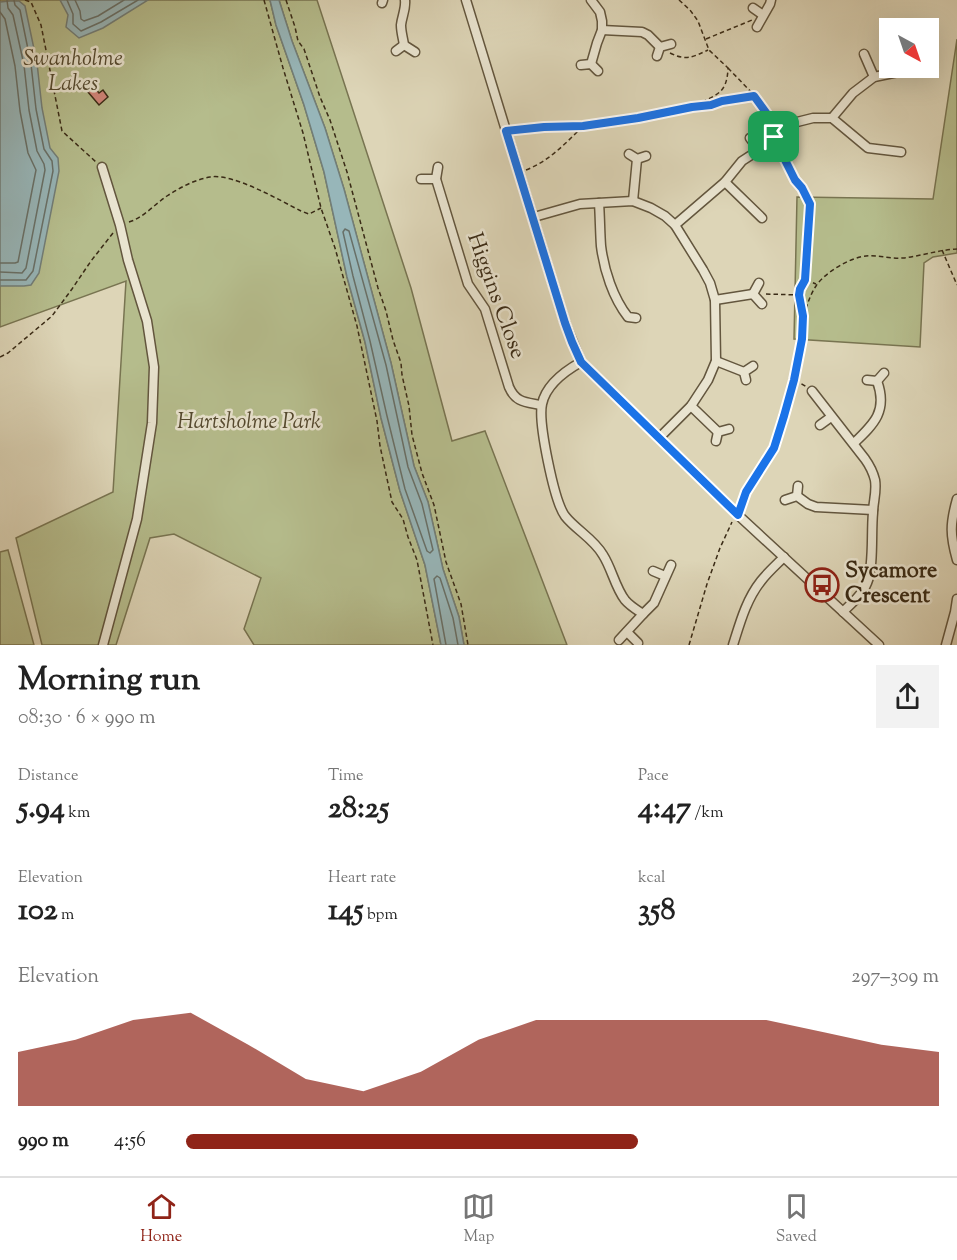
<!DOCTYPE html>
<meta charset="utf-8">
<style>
body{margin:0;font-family:"Sorts Mill Goudy",serif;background:#f2f2f2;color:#222;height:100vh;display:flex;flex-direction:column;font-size:22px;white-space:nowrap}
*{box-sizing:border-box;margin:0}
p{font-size:20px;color:#767676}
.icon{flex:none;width:33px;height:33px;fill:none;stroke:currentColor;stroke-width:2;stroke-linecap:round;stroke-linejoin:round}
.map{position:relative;height:645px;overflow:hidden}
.side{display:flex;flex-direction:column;background:#fff;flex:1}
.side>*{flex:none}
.needle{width:39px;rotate:140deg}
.buttons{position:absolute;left:879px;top:18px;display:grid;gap:12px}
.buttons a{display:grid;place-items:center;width:60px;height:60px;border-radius:0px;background:#fff;box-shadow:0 6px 24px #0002;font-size:30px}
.pin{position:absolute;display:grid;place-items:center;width:51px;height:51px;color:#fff;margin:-26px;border-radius:12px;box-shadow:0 3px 9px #0006}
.round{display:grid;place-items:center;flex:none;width:63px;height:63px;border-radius:0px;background:#f2f2f2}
.summary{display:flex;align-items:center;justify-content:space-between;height:102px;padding:0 18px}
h1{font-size:33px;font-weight:800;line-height:45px}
.figures{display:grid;grid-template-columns:repeat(3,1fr);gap:9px;height:102px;padding:6px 18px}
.figures div{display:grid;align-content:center}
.figures b{font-size:30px;font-weight:800}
.figures small{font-size:16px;font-weight:400}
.figures p{font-size:16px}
.chart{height:168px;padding:12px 18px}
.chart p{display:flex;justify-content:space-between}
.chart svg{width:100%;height:108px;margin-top:6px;fill:#8f2418;opacity:.7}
ul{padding:0 18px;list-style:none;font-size:20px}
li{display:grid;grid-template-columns:96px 72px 1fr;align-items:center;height:45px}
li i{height:15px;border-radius:8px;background:#8f2418}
.tabs{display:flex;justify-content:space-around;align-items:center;height:84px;border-top:2px solid #e0e0e0;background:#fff;font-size:16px;color:#767676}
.tabs a{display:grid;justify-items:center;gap:3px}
.tabs .current{color:#8f2418}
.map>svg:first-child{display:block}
.green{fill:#b5bc8c;stroke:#787451;stroke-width:1.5}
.water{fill:#97b6b9;stroke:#727e78;stroke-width:1.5}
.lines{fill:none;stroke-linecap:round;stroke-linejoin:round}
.shore{stroke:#687068;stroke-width:1.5}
.building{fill:#d3867b;stroke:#3a2b16;stroke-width:1.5}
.minor-casing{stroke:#63563e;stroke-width:11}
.path{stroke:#3a2b16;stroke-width:1.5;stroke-dasharray:4.5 3;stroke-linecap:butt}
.minor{stroke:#e9e4d0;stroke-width:8}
.route-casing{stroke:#fff;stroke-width:12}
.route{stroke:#1a73e8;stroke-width:8}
.labels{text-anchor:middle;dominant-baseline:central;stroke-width:5;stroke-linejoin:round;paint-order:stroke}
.park-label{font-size:22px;font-style:italic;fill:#53482e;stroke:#e9e4d0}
.street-label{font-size:22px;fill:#3a2b16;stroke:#e9e4d0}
.poi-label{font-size:22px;font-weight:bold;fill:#3a2b16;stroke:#e9e4d0;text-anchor:start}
</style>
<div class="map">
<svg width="957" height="645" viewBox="0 0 957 645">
<rect width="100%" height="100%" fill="#ddd5b7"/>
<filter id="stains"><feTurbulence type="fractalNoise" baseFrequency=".00333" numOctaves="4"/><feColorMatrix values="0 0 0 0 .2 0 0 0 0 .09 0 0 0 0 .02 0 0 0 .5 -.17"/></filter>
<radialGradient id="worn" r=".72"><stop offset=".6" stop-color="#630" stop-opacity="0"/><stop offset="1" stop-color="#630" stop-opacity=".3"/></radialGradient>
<g class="green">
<path d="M0 0H270L276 25 304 105 324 172 347 277 365 342 381 418 400 491 425 565 441 645H254L244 629 261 578 174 534 150 538 116 645H42L16 538 113 492 126 281 0 327Z"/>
<path d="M279 0H317L411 288 452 441 485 431 567 645H464L459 617 443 569 428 502 414 466 391 363 344 189 325 128 292 41Z"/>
<path d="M957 39V253L933 257 924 263 920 347 794 339 797 197 933 199Z"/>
<path d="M8 550 34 645H0V552Z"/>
</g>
<g class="water">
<path d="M60 0H148L103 28 79 38 66 27 68 15Z"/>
<path d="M270 0H279L292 41 325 128 344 189 391 363 414 466 428 502 443 569 459 617 464 645H441L425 565 400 491 381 418 365 342 347 277 324 172 304 105 276 25Z"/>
<path d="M10 1H19L25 6 37 63 42 108 50 148 58 158 59 171 39 273 31 285 24 286H0V2Z"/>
</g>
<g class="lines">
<g class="shore">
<path d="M67 0 73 14V24L81 31 101 22 138 0"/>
<path d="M75 0 80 11 81 19 84 21 98 16 124 0"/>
<path d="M0 12 5 19 15 66 20 111 28 153 36 170 18 262 15 263H0"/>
<path d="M345 229 349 231 386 365 408 467 422 504 433 550 430 553 427 551 405 489 387 416 370 341 353 276 343 232Z"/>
<path d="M0 272 22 273 26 268 45 170 44 164 37 151 29 110 24 65 13 15 8 8 7 0"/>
<path d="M0 280H26L33 271 53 171 52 161 44 149 36 109 31 64 20 10 15 5 14 0"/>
<path d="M446 645 434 579 437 576 440 578 453 618 458 645"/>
</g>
</g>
<path class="building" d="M94 87 99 93 103 90 108 97 99 105 88 92Z"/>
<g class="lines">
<defs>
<g id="minor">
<path d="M405 0C406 9 402 16 401 25 401 32 403 38 404 45L415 52"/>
<path d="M466 0 565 323 581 362 738 515 879 645"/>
<path d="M382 3 383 0"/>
<path d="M753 8 763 15"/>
<path d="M757 27 770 4 771 0"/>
<path d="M602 30 642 32 648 35 660 47"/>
<path d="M396 51 404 45"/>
<path d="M864 54 874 77"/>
<path d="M657 56 660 47 671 44"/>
<path d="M591 64 597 43 602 30V21L600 12 591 0"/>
<path d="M581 65 591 64 598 71"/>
<path d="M832 118 853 93 874 77 898 72 906 68"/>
<path d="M750 138 759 150"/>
<path d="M629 154 637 159 646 156"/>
<path d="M102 167 120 225 128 260 147 321 154 367 152 423 137 519 103 645"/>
<path d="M438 167 436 179 468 284 485 309 509 387C516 403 526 402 541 405"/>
<path d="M421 179H436"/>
<path d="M725 182 762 218"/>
<path d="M633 201 637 159"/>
<path d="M599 203C600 217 600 232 601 246 604 270 613 298 628 317L636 318"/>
<path d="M534 217 580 204 633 201 651 208 665 216 675 225 703 270 710 283 715 300 716 361 708 380 691 406 659 438"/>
<path d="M675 225 725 182 742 161 759 150 789 124 813 118H832L868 148 901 152"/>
<path d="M759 283 753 294 762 304"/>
<path d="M715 300 753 294"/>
<path d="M716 361 744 372"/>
<path d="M581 362C565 371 546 385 542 404 538 422 554 501 565 516 576 530 594 539 603 555 612 569 615 587 625 600 630 606 637 610 643 614L654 603 671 565"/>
<path d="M746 380 744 372 753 366"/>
<path d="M867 380 877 381 884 373"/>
<path d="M812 391 865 459C870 466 873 472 875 480 877 492 873 502 873 513 871 532 874 567 867 583 863 595 851 603 843 612"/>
<path d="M691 406 718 432"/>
<path d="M820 425 831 417"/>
<path d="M716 441 718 432 729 429"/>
<path d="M854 443C874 424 888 411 877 381"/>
<path d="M797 496 798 486"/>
<path d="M957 499C950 524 950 535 957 560"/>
<path d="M785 500 797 496 808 504 816 507 873 510"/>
<path d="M653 571 665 576"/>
<path d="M627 632 638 643"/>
<path d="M619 640 643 614"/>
<path d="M733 645C740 623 746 600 761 581 768 572 776 565 784 557"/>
<path d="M946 645 955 612 957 599"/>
</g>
</defs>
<use href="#minor" class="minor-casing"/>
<g class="path">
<path d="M25 0 31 2 41 25 62 131 96 162"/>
<path d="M264 0 283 68 303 133 321 208 335 248 357 326 377 421 380 446 392 502 403 519 408 537 417 560 433 645"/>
<path d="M286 0 295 27 298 41 304 49 320 97 330 120 347 172 378 288 386 311 393 340 401 363 402 375 409 406 412 435 422 473 434 505 446 562 461 604 468 645"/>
<path d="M679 0 690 10 698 21 709 50 728 68C727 96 715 94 693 107"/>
<path d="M706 39 752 20"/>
<path d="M670 53C686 61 693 57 708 50"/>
<path d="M728 68 754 95"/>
<path d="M516 130 544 127 583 126 638 118 692 107 711 105 722 101 754 96 770 118 772 129"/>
<path d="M526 170C549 161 565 144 583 126"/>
<path d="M129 222C143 218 155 204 167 196 181 187 194 180 210 177 233 173 279 200 301 211L309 214 321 208"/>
<path d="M942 250 957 285"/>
<path d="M806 280 816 284"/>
<path d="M766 294 799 295"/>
<path d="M804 316C807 305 810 295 816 286 824 273 851 257 866 256 878 255 891 259 903 258 921 256 938 250 957 249"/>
<path d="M0 357 8 353 52 316 72 289 91 261 113 233"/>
<path d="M795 380 807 387"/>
<path d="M740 507 746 492 774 448 784 416 794 379 802 339 803 316 799 295 800 289 805 280 810 204 802 188 795 179 786 162 778 145"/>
<path d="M689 645 707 584 720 548 732 522"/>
</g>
<use href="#minor" class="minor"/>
</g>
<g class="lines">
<defs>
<path id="route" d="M754 96 770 118 774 137 786 162 795 180 802 188 810 204 805 280 800 289 799 295 803 316 802 339 794 380 784 416 774 448 746 492 738 515 581 362 572 342 565 323 506 131 544 127 583 126 638 118 692 107 711 105 722 101Z"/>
</defs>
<use href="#route" class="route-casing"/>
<use href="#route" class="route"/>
</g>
<defs>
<symbol id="bus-ring" viewBox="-11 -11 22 22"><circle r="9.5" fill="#e9e4d0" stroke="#8f2418" stroke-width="1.5"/><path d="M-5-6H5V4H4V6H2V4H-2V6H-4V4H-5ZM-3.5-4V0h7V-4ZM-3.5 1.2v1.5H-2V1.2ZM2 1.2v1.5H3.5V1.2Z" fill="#8f2418"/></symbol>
</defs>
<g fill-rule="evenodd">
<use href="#bus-ring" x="803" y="566" width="38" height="38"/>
</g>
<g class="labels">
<g class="park-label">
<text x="73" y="60">Swanholme<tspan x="73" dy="25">Lakes</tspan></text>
<text x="249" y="423">Hartsholme Park</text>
</g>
<g class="street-label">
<text transform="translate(495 296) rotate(70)">Higgins Close</text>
</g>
<g class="poi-label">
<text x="845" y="572">Sycamore<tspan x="845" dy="25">Crescent</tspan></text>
</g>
</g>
<rect width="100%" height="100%" filter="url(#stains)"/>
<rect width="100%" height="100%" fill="url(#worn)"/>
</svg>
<div class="buttons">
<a><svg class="needle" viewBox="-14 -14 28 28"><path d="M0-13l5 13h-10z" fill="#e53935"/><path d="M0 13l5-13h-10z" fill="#767676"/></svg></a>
</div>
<div class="pin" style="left:774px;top:137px;background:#1e9e55"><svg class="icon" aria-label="arrive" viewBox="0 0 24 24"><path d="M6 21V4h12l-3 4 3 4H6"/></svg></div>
</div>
<section class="side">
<div class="summary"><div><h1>Morning run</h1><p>08:30 · 6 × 990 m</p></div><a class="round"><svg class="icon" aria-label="share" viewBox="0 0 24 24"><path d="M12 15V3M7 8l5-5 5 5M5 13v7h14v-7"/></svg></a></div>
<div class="figures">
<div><p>Distance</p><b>5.94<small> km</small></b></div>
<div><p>Time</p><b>28:25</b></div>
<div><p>Pace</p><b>4:47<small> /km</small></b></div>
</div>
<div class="figures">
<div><p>Elevation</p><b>102<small> m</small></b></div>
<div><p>Heart rate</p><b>145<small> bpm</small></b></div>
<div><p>kcal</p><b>358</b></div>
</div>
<div class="chart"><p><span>Elevation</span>297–309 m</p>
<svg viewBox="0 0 160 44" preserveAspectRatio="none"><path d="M0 44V22L10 17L20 9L30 6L40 19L50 33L60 38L70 30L80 17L90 9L100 9L110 9L120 9L130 9L140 14L150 19L160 22V44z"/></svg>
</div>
<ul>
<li><b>990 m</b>4:56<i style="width:60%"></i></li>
</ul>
</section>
<nav class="tabs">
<a class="current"><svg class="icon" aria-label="home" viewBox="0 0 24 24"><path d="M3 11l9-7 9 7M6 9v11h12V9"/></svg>Home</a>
<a><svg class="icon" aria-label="map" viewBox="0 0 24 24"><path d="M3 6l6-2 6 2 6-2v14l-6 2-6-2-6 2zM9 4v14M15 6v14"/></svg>Map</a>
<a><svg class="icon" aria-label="saved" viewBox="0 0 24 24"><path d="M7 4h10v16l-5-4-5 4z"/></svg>Saved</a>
</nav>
